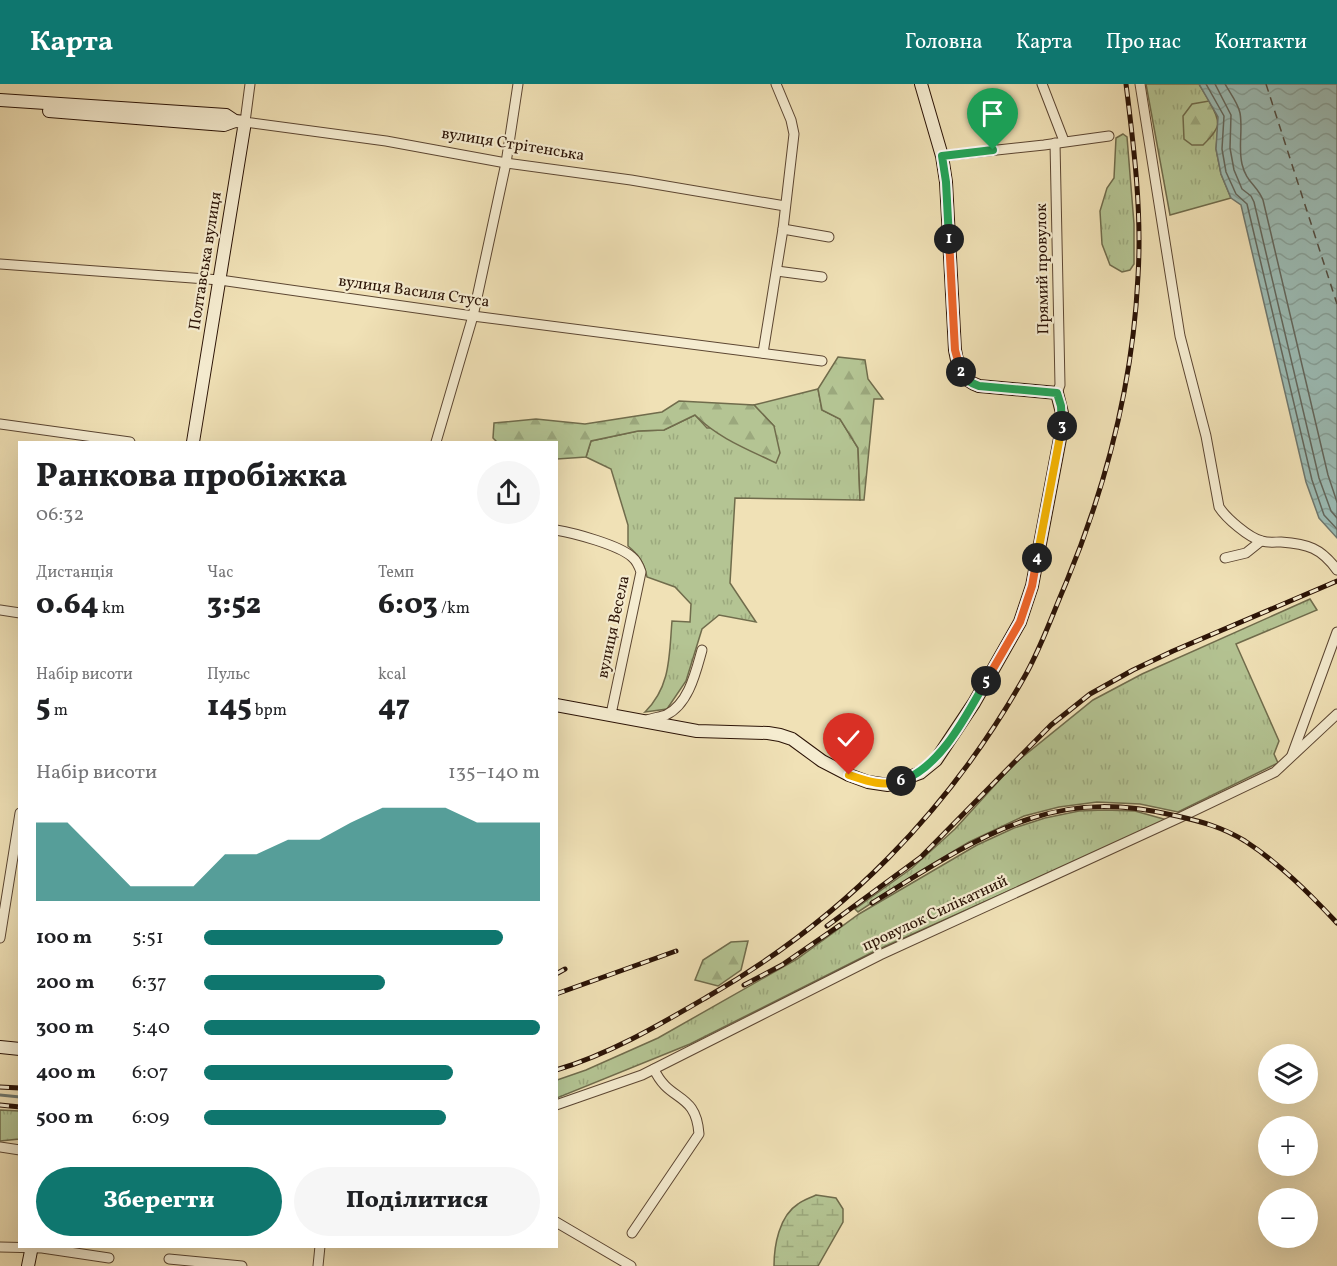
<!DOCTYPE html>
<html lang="uk">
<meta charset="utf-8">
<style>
body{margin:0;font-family:Vollkorn,serif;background:#f6f6f6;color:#202124;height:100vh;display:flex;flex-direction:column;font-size:22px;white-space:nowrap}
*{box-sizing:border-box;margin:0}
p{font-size:20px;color:#757577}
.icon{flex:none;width:33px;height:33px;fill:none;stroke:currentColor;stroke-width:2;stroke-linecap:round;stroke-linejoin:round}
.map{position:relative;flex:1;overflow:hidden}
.sheet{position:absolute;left:18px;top:357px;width:540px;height:807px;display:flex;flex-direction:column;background:#fff;border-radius:0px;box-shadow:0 6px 24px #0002}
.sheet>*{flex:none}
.fabs{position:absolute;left:1258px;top:960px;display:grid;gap:12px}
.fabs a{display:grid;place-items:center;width:60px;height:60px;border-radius:50%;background:#fff;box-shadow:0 6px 24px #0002;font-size:30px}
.pin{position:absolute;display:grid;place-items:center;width:51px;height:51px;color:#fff;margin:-62px -26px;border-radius:50% 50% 50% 0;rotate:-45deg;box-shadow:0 0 6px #0007}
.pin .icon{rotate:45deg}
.km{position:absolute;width:30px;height:30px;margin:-15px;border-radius:50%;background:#222;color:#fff;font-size:16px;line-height:30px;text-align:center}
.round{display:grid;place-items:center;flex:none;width:63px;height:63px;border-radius:32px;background:#f6f6f6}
.headline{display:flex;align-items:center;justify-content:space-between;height:102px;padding:0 18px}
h1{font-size:33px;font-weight:800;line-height:45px}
.metrics{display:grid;grid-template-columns:repeat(3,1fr);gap:9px;height:102px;padding:6px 18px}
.metrics div{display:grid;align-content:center}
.metrics b{font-size:30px;font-weight:800}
.metrics small{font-size:16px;font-weight:400}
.metrics p{font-size:16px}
.chart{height:168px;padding:12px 18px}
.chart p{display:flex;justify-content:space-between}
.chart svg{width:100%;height:108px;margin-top:6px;fill:#0f766e;opacity:.7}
.primary-button{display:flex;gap:12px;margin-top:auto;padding:12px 18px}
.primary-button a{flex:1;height:69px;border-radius:36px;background:#0f766e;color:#fff;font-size:24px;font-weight:800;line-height:69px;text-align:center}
.primary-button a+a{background:#f6f6f6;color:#202124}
ul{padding:0 18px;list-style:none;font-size:20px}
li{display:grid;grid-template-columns:96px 72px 1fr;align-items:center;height:45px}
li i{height:15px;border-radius:8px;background:#0f766e}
header{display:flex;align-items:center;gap:36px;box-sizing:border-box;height:84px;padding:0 30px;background:#0f766e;color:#fff}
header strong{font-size:28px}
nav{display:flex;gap:33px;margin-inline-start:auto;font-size:21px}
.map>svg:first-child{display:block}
.grass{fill:url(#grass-tufts);stroke:#706c4c;stroke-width:1.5}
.forest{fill:url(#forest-firs);stroke:#706c4c;stroke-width:1.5}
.wetland{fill:url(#wetland-marsh);stroke:#706c4c;stroke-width:1.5}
.water{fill:url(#water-waves);stroke:#6f786f;stroke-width:1.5}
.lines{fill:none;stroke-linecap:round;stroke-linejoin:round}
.shore{stroke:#64685e;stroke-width:1.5}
.stream{stroke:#6f786f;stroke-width:3}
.ferry{stroke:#534e43;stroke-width:1.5;stroke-dasharray:8 6;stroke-linecap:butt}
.street-casing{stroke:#5c4632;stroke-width:11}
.secondary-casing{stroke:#2b1306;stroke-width:14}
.street{stroke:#f5ecd0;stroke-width:9}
.secondary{stroke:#f5ecd0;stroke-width:12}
.rail-casing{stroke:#2b1306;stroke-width:5}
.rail{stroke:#f5ecd0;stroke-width:3;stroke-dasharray:9;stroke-linecap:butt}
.split-1-casing{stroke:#fff;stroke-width:12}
.split-2-casing{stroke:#fff;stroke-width:12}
.split-3-casing{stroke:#fff;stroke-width:12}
.split-4-casing{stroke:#fff;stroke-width:12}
.split-5-casing{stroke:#fff;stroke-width:12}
.split-6-casing{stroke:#fff;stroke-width:12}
.split-7-casing{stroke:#fff;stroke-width:12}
.split-1{stroke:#22a559;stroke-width:8}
.split-2{stroke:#f0652b;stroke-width:8}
.split-3{stroke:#22a559;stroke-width:8}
.split-4{stroke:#f5b400;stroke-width:8}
.split-5{stroke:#f0652b;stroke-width:8}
.split-6{stroke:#22a559;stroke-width:8}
.split-7{stroke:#f5b400;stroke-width:8}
.labels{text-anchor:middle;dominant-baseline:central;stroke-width:4.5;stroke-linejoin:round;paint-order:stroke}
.street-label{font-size:16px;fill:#2b1306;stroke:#f5ecd0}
</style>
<header>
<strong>Карта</strong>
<nav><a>Головна</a><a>Карта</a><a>Про нас</a><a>Контакти</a></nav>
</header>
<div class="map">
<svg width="1337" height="1182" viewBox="0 0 1337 1182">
<defs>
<pattern id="grass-tufts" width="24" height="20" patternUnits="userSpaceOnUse" patternTransform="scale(1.5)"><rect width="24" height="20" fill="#b4c493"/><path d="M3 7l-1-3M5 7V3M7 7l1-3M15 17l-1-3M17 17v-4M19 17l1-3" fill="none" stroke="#9ba87d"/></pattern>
<pattern id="forest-firs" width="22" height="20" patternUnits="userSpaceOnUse" patternTransform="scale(1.5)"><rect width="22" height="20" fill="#b4c493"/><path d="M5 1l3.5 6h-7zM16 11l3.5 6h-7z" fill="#9ba87d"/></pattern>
<pattern id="wetland-marsh" width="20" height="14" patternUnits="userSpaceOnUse" patternTransform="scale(1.5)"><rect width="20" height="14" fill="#b4c493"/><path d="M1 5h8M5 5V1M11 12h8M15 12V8" fill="none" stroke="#9ba87d"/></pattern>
<pattern id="water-waves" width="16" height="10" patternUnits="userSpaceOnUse" patternTransform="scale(1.5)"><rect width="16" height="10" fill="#9cbcb5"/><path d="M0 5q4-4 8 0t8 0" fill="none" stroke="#87a19a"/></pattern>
</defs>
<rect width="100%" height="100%" fill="#f0e1b6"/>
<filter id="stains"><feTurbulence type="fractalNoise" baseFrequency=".00333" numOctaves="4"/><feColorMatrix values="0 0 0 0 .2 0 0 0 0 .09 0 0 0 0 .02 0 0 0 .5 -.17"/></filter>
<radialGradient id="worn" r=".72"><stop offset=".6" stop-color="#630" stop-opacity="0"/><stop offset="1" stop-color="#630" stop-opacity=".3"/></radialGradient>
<g class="grass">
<path d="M1146 0H1199L1219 33 1216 65 1221 90 1231 114 1170 131Z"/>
<path d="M1123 50 1127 53 1134 140V180L1130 186 1122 188 1110 181 1102 160 1100 127 1107 104 1114 94 1116 54Z"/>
<path d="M818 305 822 326 840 335 858 364 860 416 735 414 730 499 756 538 719 531 702 545 686 597 667 625 645 628C671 602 669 572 672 537L690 538 691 520 675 503 647 493C644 479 639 471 628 462V441L611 385 586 373 591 357 638 347 664 346 695 331 707 344 774 342 754 321Z"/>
<path d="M1310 515 1317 526 1236 560 1279 657 1274 670 1278 679 1178 728 1140 720 1097 718 1059 723 1024 732 969 758 917 789 858 828 855 825 912 784 955 745 1015 679 1093 616 1142 590Z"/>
<path d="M1104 726 1135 727 1167 736 877 866 690 960 557 1014V996L586 986 658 954 797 875 859 830 977 761 1014 744 1045 734 1079 727Z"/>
<path d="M0 1026 19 1027V1055L0 1057Z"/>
</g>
<g class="forest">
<path d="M1209 17C1222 39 1221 43 1203 61H1192L1184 55 1183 32 1192 20Z"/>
<path d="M838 273 865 276 868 295 883 315H874L864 416H860L858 364 840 335 822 326 818 305Z"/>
<path d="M679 317 754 321 774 342 780 369 776 379C747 365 718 354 695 331L664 346 638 347 591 357 586 373 557 375 556 358H497L493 354 494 339 536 335 585 340 662 328Z"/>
<path d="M748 857 741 886 718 902 695 896 703 876 731 858Z"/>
</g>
<path class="wetland" d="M816 1111 836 1114 843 1125V1138L818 1182H774C774 1162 779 1132 798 1120 803 1116 810 1114 816 1111Z"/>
<path class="water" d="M1199 0H1337V454L1319 434 1306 398 1241 121 1231 114 1221 90 1216 65 1218 33Z"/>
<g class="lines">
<g class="shore">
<path d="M1206 0 1224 32 1222 65 1226 88 1236 110 1247 120 1312 396 1324 431 1337 445"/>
<path d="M1215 0 1231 31 1230 64 1234 86 1242 105 1251 112 1254 118 1319 394 1331 427 1337 434"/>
<path d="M1225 0C1230 9 1238 19 1240 29 1243 46 1238 63 1242 80 1246 98 1257 101 1263 116L1328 391 1337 418"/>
</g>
<path class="stream" d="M0 1011 20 1013"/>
<path class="ferry" d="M1266 0 1337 220"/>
<defs>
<g id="street">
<path d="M250 0 245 38 386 57 506 79 631 96 785 122"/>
<path d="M1042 0 1064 57"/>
<path d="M1140 0 1180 252 1206 352 1219 423C1226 434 1249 454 1262 457 1268 459 1275 458 1281 458 1308 460 1321 464 1337 486"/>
<path d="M1055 59 1060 301 1057 309"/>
<path d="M942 72 1044 61 1109 52"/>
<path d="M783 145 829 153"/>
<path d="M0 180 220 196 473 232 822 277"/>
<path d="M777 187 822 193"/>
<path d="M763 269 783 145 794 50 791 36 776 0"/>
<path d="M0 340 130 358"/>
<path d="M436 358 473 232 506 79 518 0"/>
<path d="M556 446C574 449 619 461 632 473 637 477 639 482 641 488L611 630"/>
<path d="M1225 474 1246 469 1261 457"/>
<path d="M0 526 20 529"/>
<path d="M647 636C653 634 660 633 666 631 689 620 696 587 702 566"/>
<path d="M1292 671 1337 548"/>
<path d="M0 854 20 729"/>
<path d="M556 1021 642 991 880 871 1181 733 1275 688 1337 630"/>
<path d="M0 1063 20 1066"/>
<path d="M556 1138 631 1182"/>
<path d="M632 1149 699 1050C696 1007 669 1019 654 985"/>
<path d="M0 1163 42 1164 109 1174"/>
<path d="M169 1175 242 1182"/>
<path d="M318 1182 320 1162"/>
</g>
<g id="secondary">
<path d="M0 16 226 31 235 37 245 38 193 358"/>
<path d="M49 27 224 41 235 37"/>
<path d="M556 621 697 647 768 649 780 651 792 655 822 677 849 691 868 698 888 701 920 689 936 676 974 619 1020 538 1032 502 1062 344V329L1057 309 979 302C961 296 958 283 955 266L946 98 942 72 921 0"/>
<path d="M0 963 20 965"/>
<path d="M28 1182 32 1162"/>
</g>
</defs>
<use href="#street" class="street-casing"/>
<use href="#secondary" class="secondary-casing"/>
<use href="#street" class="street"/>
<use href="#secondary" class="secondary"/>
<defs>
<g id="rail">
<path d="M872 819C919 790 976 752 1029 735 1080 718 1125 720 1177 732 1203 738 1222 743 1245 757 1279 779 1309 809 1337 839"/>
<path d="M827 842 921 773 1051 641 1090 610 1133 586 1173 567 1337 497"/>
<path d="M556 890 565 885"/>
<path d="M744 901 782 881 840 841"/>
<path d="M556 910 676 867"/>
<path d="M556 986C610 970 659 941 707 913 842 836 950 726 1026 590 1042 561 1053 529 1066 499 1107 400 1133 299 1138 192 1142 128 1134 64 1126 0"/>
<path d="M0 1003 20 1004"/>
<path d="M0 1021 20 1023"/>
</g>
</defs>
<use href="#rail" class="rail-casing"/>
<use href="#rail" class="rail"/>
</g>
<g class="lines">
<defs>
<path id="split-1" d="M949 155 946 98 942 72 993 66"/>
<path id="split-2" d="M949 155 955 266 961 288"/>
<path id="split-3" d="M961 288C965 296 971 299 979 302L1057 309 1061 322 1062 342"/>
<path id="split-4" d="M1037 474 1062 342"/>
<path id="split-5" d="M986 597 1020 538 1032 502 1037 474"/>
<path id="split-6" d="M901 697C940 684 966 632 986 597"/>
<path id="split-7" d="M849 691C867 697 882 703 901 697"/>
</defs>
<use href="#split-1" class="split-1-casing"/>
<use href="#split-2" class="split-2-casing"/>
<use href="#split-3" class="split-3-casing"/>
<use href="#split-4" class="split-4-casing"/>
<use href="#split-5" class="split-5-casing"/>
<use href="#split-6" class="split-6-casing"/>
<use href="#split-7" class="split-7-casing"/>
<use href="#split-1" class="split-1"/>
<use href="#split-2" class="split-2"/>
<use href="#split-3" class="split-3"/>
<use href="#split-4" class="split-4"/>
<use href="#split-5" class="split-5"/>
<use href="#split-6" class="split-6"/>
<use href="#split-7" class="split-7"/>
</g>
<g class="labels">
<g class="street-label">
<text transform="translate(513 61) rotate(9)">вулиця Стрітенська</text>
<text transform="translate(206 177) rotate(-81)">Полтавська вулиця</text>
<text transform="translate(1043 185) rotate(-91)">Прямий провулок</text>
<text transform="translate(414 208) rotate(8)">вулиця Василя Стуса</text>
<text transform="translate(614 543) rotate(-78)">вулиця Весела</text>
<text transform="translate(935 830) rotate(-25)">провулок Силікатний</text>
</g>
</g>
<rect width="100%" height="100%" filter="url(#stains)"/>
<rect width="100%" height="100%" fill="url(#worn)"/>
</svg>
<div class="fabs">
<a><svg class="icon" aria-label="layers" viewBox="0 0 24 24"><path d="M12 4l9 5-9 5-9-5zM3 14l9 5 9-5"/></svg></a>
<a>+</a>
<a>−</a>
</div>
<div class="pin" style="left:993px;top:66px;background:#1e9e55"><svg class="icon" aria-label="arrive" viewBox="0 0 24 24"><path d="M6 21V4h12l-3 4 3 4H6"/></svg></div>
<div class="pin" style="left:849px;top:691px;background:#d93025"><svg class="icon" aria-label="check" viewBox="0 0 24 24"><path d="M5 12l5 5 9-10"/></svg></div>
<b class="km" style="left:949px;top:155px">1</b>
<b class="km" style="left:961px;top:288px">2</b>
<b class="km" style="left:1062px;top:342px">3</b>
<b class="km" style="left:1037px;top:474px">4</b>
<b class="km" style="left:986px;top:597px">5</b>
<b class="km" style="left:901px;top:697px">6</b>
<section class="sheet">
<div class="headline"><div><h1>Ранкова пробіжка</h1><p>06:32</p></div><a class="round"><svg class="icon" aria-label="share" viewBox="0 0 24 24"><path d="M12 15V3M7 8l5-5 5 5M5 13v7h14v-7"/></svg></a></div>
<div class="metrics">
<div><p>Дистанція</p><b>0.64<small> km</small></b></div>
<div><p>Час</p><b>3:52</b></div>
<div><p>Темп</p><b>6:03<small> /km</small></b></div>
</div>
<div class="metrics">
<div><p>Набір висоти</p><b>5<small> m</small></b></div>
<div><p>Пульс</p><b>145<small> bpm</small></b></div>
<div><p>kcal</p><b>47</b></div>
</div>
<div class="chart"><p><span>Набір висоти</span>135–140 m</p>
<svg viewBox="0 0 160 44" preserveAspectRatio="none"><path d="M0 44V12L10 12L20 25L30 38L40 38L50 38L60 25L70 25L80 19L90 19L100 12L110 6L120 6L130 6L140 12L150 12L160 12V44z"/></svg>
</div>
<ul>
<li><b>100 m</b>5:51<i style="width:89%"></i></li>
<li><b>200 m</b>6:37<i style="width:54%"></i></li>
<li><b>300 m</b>5:40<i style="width:100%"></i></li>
<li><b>400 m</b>6:07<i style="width:74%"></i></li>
<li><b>500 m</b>6:09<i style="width:72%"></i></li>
</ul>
<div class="primary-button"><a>Зберегти</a><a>Поділитися</a></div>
</section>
</div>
